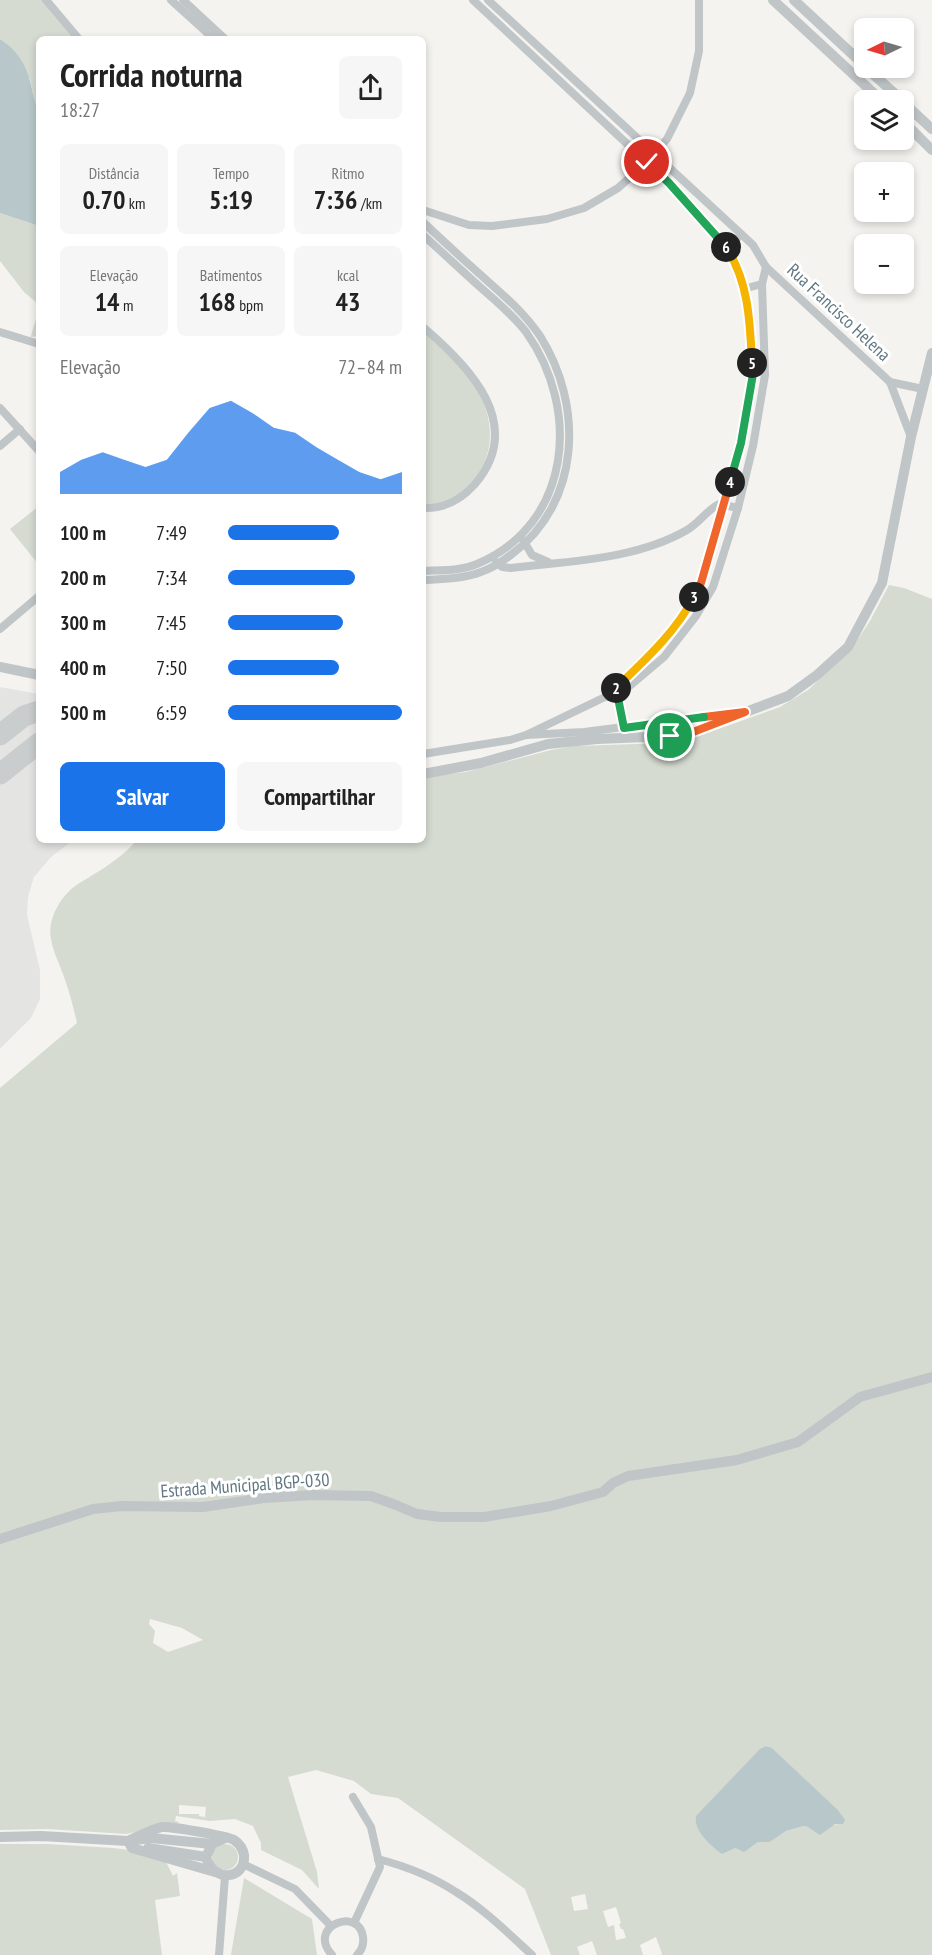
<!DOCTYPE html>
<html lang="pt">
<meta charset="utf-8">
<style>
body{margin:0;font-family:"PT Sans Narrow",sans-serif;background:#f6f6f6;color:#222;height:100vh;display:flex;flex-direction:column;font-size:22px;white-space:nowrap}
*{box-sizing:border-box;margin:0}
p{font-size:20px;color:#767676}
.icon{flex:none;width:33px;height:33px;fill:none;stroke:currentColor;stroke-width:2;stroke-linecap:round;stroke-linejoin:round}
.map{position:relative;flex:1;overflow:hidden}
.drawer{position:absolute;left:36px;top:36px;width:390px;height:807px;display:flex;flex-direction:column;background:#fff;border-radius:9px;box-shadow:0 3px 9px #0003}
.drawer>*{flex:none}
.needle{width:39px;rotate:265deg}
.buttons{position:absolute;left:854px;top:18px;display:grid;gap:12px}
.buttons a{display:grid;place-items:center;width:60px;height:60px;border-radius:9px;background:#fff;box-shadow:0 3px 9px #0003;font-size:30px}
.pin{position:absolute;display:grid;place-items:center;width:51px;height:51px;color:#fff;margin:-26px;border:3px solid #fff;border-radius:50%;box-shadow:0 2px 6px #0007}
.km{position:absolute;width:30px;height:30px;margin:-15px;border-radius:50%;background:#222;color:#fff;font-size:16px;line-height:30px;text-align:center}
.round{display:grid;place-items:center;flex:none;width:63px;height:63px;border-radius:9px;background:#f6f6f6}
.summary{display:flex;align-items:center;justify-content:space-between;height:102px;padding:0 24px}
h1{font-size:33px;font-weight:800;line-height:45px}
.stats{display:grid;grid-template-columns:repeat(3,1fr);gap:9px;height:102px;padding:6px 24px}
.stats div{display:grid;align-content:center;border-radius:9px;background:#f6f6f6;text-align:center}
.stats b{font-size:26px;font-weight:800}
.stats small{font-size:16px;font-weight:400}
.stats p{font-size:16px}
.chart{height:168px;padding:12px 24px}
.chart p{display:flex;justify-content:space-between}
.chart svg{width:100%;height:108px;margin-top:6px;fill:#1a73e8;opacity:.7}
.cta{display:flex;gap:12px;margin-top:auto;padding:12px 24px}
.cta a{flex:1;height:69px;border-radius:9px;background:#1a73e8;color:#fff;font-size:24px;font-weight:800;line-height:69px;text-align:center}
.cta a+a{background:#f6f6f6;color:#222}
ul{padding:0 24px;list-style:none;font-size:20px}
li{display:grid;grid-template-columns:96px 72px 1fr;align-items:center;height:45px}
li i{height:15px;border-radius:8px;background:#1a73e8}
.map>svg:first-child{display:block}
.built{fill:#e4e5e3}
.green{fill:#d5dbd0;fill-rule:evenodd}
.water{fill:#b7c7ca}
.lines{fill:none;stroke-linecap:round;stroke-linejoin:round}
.taxiway{stroke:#c9cdcd;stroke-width:21}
.minor{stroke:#c0c5c7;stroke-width:8}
.tertiary{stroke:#c0c5c7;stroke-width:10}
.split-1-casing{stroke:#fff;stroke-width:12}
.split-2-casing{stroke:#fff;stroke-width:12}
.split-3-casing{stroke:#fff;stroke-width:12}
.split-4-casing{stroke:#fff;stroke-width:12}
.split-5-casing{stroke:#fff;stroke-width:12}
.split-6-casing{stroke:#fff;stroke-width:12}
.split-7-casing{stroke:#fff;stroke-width:12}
.split-1{stroke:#f0652b;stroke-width:8}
.split-2{stroke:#22a559;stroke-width:8}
.split-3{stroke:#f5b400;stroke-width:8}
.split-4{stroke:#f0652b;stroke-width:8}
.split-5{stroke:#22a559;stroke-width:8}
.split-6{stroke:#f5b400;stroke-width:8}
.split-7{stroke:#22a559;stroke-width:8}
.labels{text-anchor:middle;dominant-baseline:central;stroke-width:6;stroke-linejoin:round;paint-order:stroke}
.street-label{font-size:18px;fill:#607782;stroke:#fff}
</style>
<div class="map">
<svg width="932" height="1955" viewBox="0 0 932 1955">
<rect width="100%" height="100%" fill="#f4f3ef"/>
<path class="built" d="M0 687 39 694V840H73L50 858 34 877 28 897 27 915 40 970V999L31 1018 0 1049Z"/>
<g class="green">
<path d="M0 0H44L76 39H39V109L35 103 30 79 6 43 0 39Z"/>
<path d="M0 213 39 226V323L37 328 39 336 31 337C33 324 40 315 37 303L24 292 0 261Z"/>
<path d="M423 331C438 346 456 360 469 377 493 410 500 451 471 483 459 498 443 507 423 505Z"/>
<path d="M39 506V565L10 529Z"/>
<path d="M889 585 904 588 932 599V1955H661L662 1954 656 1937 640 1945 643 1955H597L592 1941 577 1947 580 1955H551L525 1889 398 1798 371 1794 354 1781 316 1770 288 1777 317 1872 319 1889 302 1870 261 1850V1843L253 1826 235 1819 210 1821 176 1816 175 1821 179 1822 178 1824 126 1834 47 1829 0 1830V1088L77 1023C73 1006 69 990 63 974 59 963 53 951 51 939 47 919 61 895 78 884 99 871 121 859 137 840H423V777L466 772 551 750 574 746 670 743 699 736 780 707 808 690 850 651 870 621ZM150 1619 182 1628 203 1640 168 1652 153 1643 155 1631 149 1624ZM766 1746 772 1748 837 1809 839 1824 832 1825 820 1834 806 1826 800 1827 786 1831 770 1842H758L744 1851 735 1848ZM179 1805 206 1807 205 1817 199 1816V1814H179ZM585 1894 588 1909 574 1911 571 1897ZM616 1907 621 1923 619 1924 621 1929H623L626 1938 616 1940 614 1925 608 1927 603 1911Z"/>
<path d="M0 1844H48L113 1848 129 1850 166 1862 173 1876 177 1873 180 1896 155 1900 162 1955H0Z"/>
<circle cx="225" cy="1857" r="13"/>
<path d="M244 1878 312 1919 317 1955H231Z"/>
</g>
<g class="water">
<path d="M0 39C15 48 26 64 30 81 33 91 33 101 39 109V226L0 213Z"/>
<path d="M766 1746 772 1748 837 1809 845 1820 843 1824H835L820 1835 806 1826 800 1827 786 1831 770 1842H758L744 1852 735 1848 722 1854C711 1846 693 1830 696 1816L760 1749Z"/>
</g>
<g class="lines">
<g class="taxiway">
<path d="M0 735 24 716 39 711"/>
<path d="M0 774 39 743"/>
</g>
<g class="minor">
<path d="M46 0 79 39"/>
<path d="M171 0 214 39"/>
<path d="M183 0 225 39"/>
<path d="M473 0 669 183 728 249 738 270 750 312 753 374 741 443 701 583 685 612 664 641 616 689 605 697 526 735"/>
<path d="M488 0 753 245 766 267 890 382 911 437"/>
<path d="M423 210 469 225 492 226 547 219 584 208 618 188 647 162 667 139 690 93 699 51V0"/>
<path d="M423 222C440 238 456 253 473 268 497 290 522 309 540 336 584 405 581 503 512 554 503 561 493 568 481 572 463 579 442 579 423 580"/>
<path d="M423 235C442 252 461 270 480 287 496 301 513 315 526 332 581 409 572 524 477 564 461 571 440 570 423 571"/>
<path d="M728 249 741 234"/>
<path d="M743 289 762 284"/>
<path d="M423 327C469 366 526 424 475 484 461 500 444 509 423 508"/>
<path d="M0 332 39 344"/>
<path d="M890 382 923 389"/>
<path d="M0 408 39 451"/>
<path d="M0 446 20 429"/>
<path d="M523 540 532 555 548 562"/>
<path d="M496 562 502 567 511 568C569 561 635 560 687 530 699 523 707 510 719 504L738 508"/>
<path d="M0 629 39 596"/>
<path d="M618 692 624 728"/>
<path d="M606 697 619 695 664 657 696 616 713 587 738 508 753 446 765 375 762 284 766 267"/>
<path d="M423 754 510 740 526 735 584 732 734 713"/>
<path d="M353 1797 371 1827 380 1867 354 1923"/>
<path d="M378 1859C405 1866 433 1877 456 1892 484 1909 508 1933 532 1955"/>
<path d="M243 1864 295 1889 331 1926"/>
<path d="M219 1955 225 1876"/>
<path d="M332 1955C306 1926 359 1906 363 1937 364 1944 362 1950 357 1955"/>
</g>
<g class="tertiary">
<path d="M773 0 881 100"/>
<path d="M794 0 864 65"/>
<path d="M866 68 902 100"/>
<path d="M903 102 932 129"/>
<path d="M903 121 932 150"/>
<path d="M0 667 39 675"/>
<path d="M423 774 481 763 548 744 597 739 670 736 693 732 788 696 817 675 848 647 882 583 911 437 932 353"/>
<path d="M0 1539 93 1509 122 1506 203 1507 264 1498 313 1495 371 1496 396 1505 417 1514 441 1517H484L551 1506 603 1492 613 1483 628 1476 737 1460 798 1442 860 1397 932 1377"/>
<path d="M0 1837 41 1836 128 1841 151 1838 212 1844"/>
<path d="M128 1841C139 1836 150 1830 162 1827 170 1826 227 1836 234 1840 240 1844 243 1849 244 1855 246 1880 213 1883 206 1857L212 1844 225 1838"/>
<path d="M128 1841 132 1848 215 1872"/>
<path d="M148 1848 206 1857"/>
</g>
</g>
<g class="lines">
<defs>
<path id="split-1" d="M670 736 693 732 745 712 704 717"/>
<path id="split-2" d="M616 688 624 728 704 717"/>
<path id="split-3" d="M616 688C645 660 675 633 694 597"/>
<path id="split-4" d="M694 597 701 583 730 482"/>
<path id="split-5" d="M730 482 741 443 753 374 752 363"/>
<path id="split-6" d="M726 247C749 282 750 323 752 363"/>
<path id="split-7" d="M647 162 669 183 726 247"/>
</defs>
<use href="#split-1" class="split-1-casing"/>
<use href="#split-2" class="split-2-casing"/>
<use href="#split-3" class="split-3-casing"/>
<use href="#split-4" class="split-4-casing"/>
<use href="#split-5" class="split-5-casing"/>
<use href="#split-6" class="split-6-casing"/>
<use href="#split-7" class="split-7-casing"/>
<use href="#split-1" class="split-1"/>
<use href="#split-2" class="split-2"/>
<use href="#split-3" class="split-3"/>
<use href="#split-4" class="split-4"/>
<use href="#split-5" class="split-5"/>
<use href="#split-6" class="split-6"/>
<use href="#split-7" class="split-7"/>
</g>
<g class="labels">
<g class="street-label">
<text transform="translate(839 312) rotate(43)">Rua Francisco Helena</text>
<text transform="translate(245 1485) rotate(-4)">Estrada Municipal BGP-030</text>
</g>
</g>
</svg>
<div class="buttons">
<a><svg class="needle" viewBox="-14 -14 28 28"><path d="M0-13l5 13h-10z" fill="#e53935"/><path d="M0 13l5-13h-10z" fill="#767676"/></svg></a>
<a><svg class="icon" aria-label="layers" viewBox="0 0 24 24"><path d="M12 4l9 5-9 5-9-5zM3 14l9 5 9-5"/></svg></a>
<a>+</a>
<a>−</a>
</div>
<div class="pin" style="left:670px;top:736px;background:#1e9e55"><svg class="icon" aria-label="arrive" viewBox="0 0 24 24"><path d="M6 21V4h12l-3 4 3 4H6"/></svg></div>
<div class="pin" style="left:647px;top:162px;background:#d93025"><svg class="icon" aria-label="check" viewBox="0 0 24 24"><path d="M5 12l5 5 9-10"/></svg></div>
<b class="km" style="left:616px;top:688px">2</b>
<b class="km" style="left:694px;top:597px">3</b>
<b class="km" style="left:730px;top:482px">4</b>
<b class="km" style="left:752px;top:363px">5</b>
<b class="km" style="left:726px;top:247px">6</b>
<section class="drawer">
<div class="summary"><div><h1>Corrida noturna</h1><p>18:27</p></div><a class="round"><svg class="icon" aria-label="share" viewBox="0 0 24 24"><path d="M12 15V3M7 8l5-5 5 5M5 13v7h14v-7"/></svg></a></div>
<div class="stats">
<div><p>Distância</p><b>0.70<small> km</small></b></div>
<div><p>Tempo</p><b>5:19</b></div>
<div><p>Ritmo</p><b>7:36<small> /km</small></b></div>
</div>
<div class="stats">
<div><p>Elevação</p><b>14<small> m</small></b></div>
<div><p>Batimentos</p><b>168<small> bpm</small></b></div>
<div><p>kcal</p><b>43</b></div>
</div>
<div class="chart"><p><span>Elevação</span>72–84 m</p>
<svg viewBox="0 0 160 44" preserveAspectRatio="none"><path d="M0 44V35L10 30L20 27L30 30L40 33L50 30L60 19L70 9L80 6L90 11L100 17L110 19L120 25L130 30L140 35L150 38L160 35V44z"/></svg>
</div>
<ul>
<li><b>100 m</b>7:49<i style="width:64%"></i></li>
<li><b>200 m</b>7:34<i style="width:73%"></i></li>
<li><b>300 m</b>7:45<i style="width:66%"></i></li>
<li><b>400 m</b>7:50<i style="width:64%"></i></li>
<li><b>500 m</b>6:59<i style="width:100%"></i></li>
</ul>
<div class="cta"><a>Salvar</a><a>Compartilhar</a></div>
</section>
</div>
